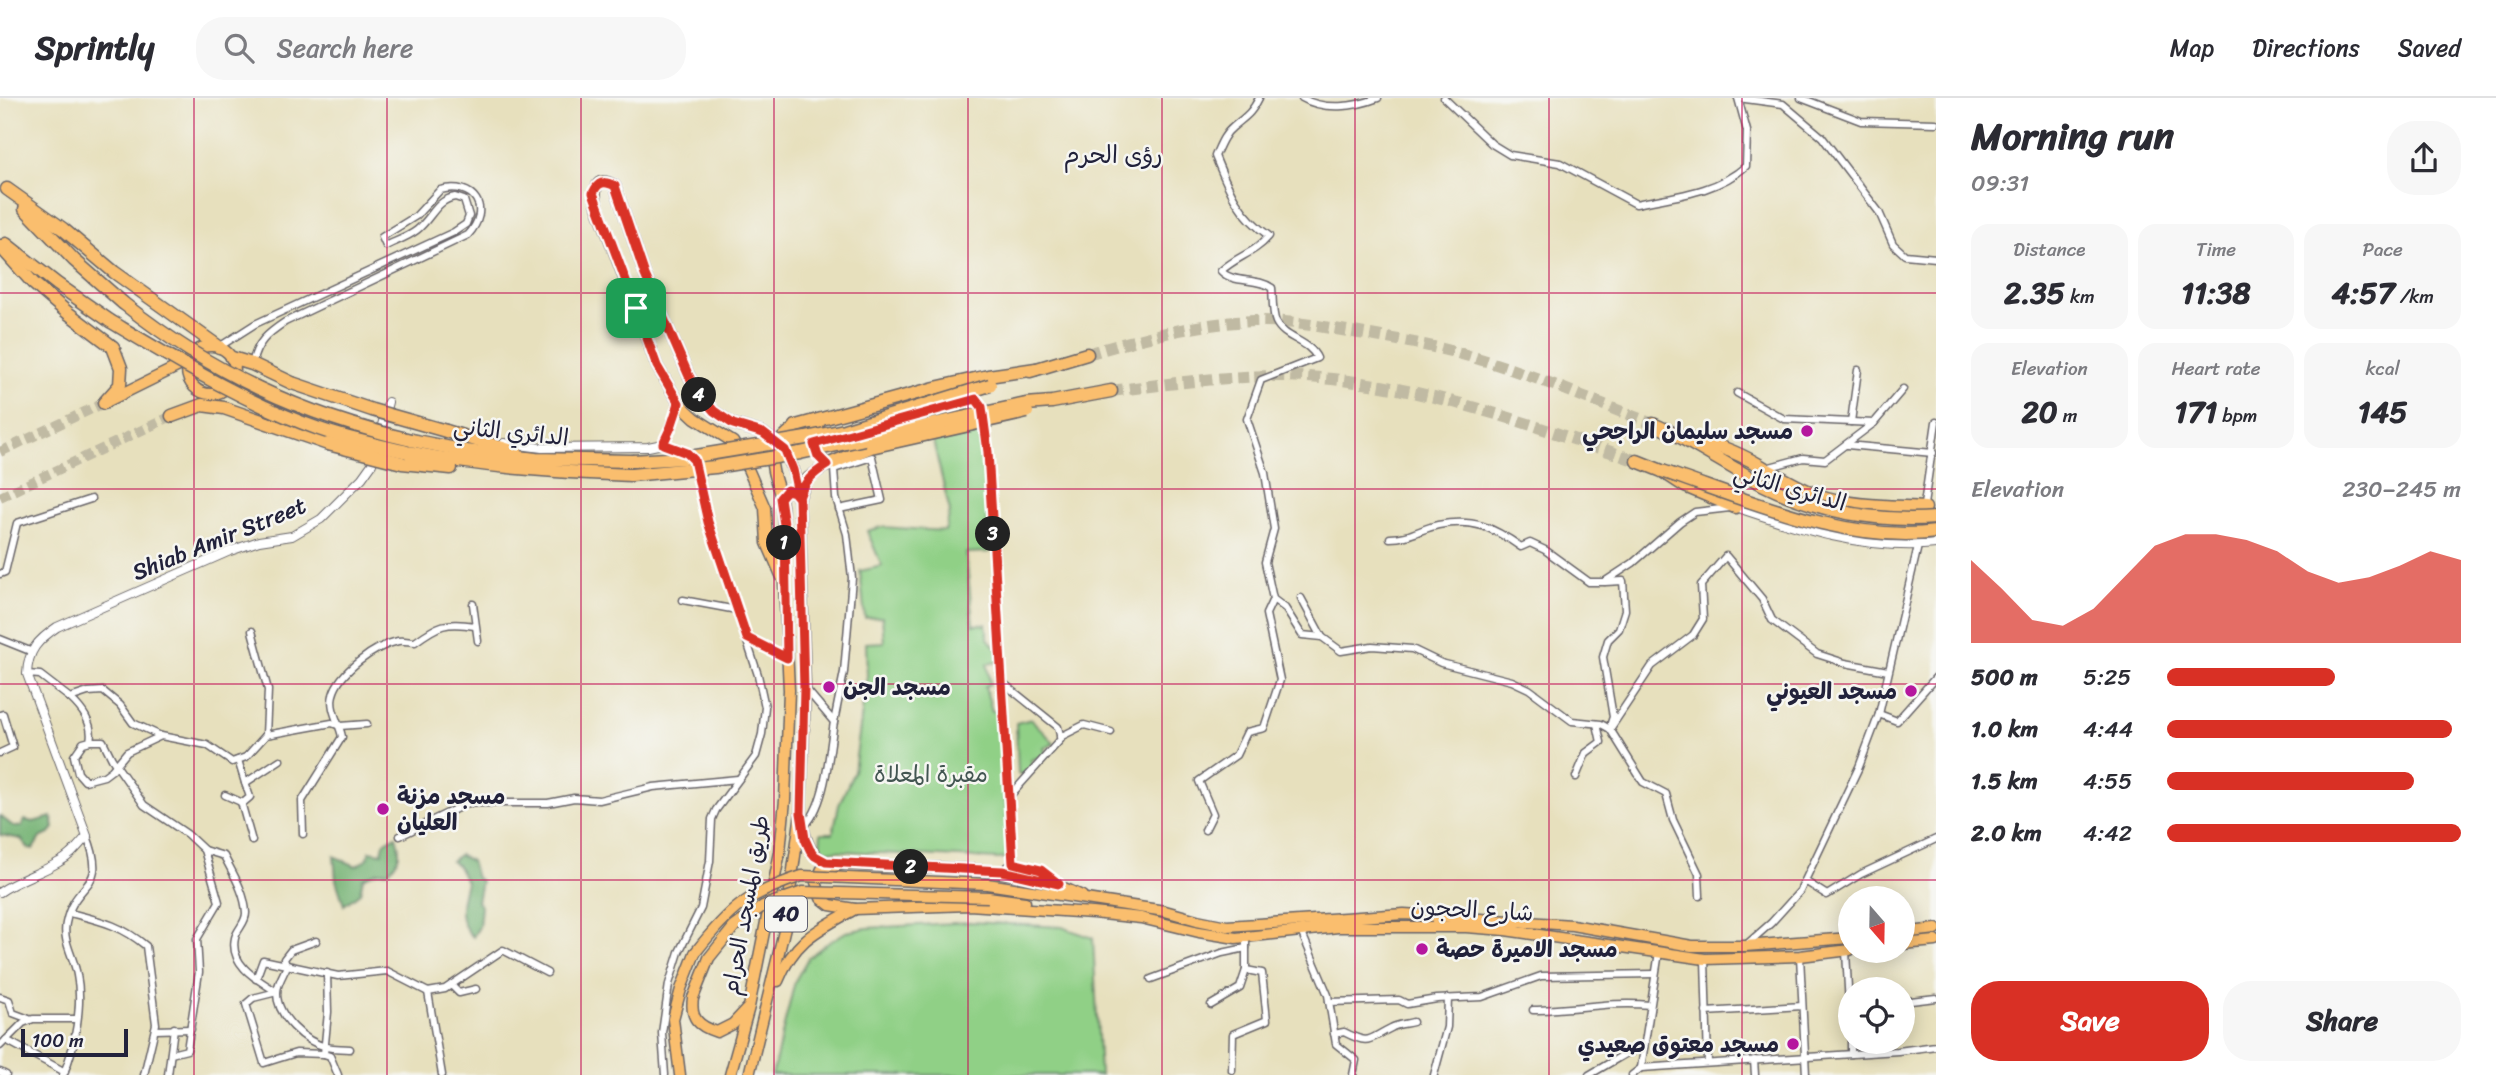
<!DOCTYPE html>
<meta charset="utf-8">
<style>
body{margin:0;font-family:Sriracha,"Playpen Sans Arabic",sans-serif;background:#f7f7f7;color:#2b2b33;height:100vh;display:flex;flex-direction:column;font-size:26px;white-space:nowrap}
*{box-sizing:border-box;margin:0}
p{font-size:23px;color:#7c7c81}
.icon{flex:none;width:38px;height:38px;fill:none;stroke:currentColor;stroke-width:2;stroke-linecap:round;stroke-linejoin:round}
.map{position:relative;flex:1;overflow:hidden}
.panel{display:flex;flex-direction:column;background:#fff;width:560px}
.panel>*{flex:none}
.needle{width:46px;rotate:160deg}
.tools{position:absolute;left:1838px;top:788px;display:grid;gap:14px}
.tools a{display:grid;place-items:center;width:77px;height:77px;border-radius:50%;background:#fff;box-shadow:0 4px 18px #0003;font-size:35px}
.scale{position:absolute;left:21px;bottom:18px;width:107px;box-sizing:border-box;padding-left:7px;border:4px solid #22223b;border-top:0;font-size:19px;line-height:24px;white-space:nowrap;color:#22223b;-webkit-text-stroke:5px #f6f6f2;paint-order:stroke}
.pin{position:absolute;display:grid;place-items:center;width:60px;height:60px;color:#fff;margin:-30px;border-radius:14px;box-shadow:0 4px 10px #0006}
.km{position:absolute;width:35px;height:35px;margin:-18px;border-radius:50%;background:#222;color:#fff;font-size:19px;line-height:35px;text-align:center}
.round{display:grid;place-items:center;flex:none;width:74px;height:74px;border-radius:28px;background:#f7f7f7}
.summary{display:flex;align-items:center;justify-content:space-between;height:119px;padding:0 35px}
h1{font-size:38px;font-weight:700;line-height:52px}
.metrics{display:grid;grid-template-columns:repeat(3,1fr);gap:10px;height:119px;padding:7px 35px}
.metrics div{display:grid;align-content:center;border-radius:18px;background:#f7f7f7;text-align:center}
.metrics b{font-size:30px;font-weight:700}
.metrics small{font-size:19px;font-weight:400}
.metrics p{font-size:19px}
.chart{height:196px;padding:14px 35px}
.chart p{display:flex;justify-content:space-between}
.chart svg{width:100%;height:126px;margin-top:7px;fill:#d93025;opacity:.7}
.primary-button{display:flex;gap:14px;margin-top:auto;padding:14px 35px}
.primary-button a{flex:1;height:80px;border-radius:28px;background:#d93025;color:#fff;font-size:28px;font-weight:700;line-height:80px;text-align:center}
.primary-button a+a{background:#f7f7f7;color:#2b2b33}
ul{padding:0 35px;list-style:none;font-size:23px}
li{display:grid;grid-template-columns:112px 84px 1fr;align-items:center;height:52px}
li i{height:18px;border-radius:9px;background:#d93025}
header{display:flex;align-items:center;gap:42px;box-sizing:border-box;height:98px;padding:0 35px;background:#fff;border-bottom:2px solid #e1e1e2}
header strong{font-size:33px}
nav{display:flex;gap:38px;margin-inline-start:auto;font-size:24px}
.search{width:490px;height:63px;background:#f7f7f7;display:flex;align-items:center;gap:18px;box-sizing:border-box;padding:0 24px;border-radius:28px;color:#7c7c81;font-size:26px}
main{display:flex;flex:1;min-height:0}
.map>svg:first-child{display:block}
.green{fill:#90d086;stroke:#597960;stroke-width:2}
.forest{fill:#74b273;stroke:#4b6a57;stroke-width:2}
.lines{fill:none;stroke-linecap:round;stroke-linejoin:round}
.primary-tunnel{stroke:#c0baa3;stroke-width:10;stroke-dasharray:10 5;stroke-linecap:butt}
.motorway-tunnel{stroke:#c0baa3;stroke-width:12;stroke-dasharray:12 6;stroke-linecap:butt}
.minor-casing{stroke:#676468;stroke-width:9}
.tertiary-casing{stroke:#676468;stroke-width:10}
.primary-casing{stroke:#676468;stroke-width:13}
.motorway-casing{stroke:#676468;stroke-width:15}
.minor{stroke:#fff;stroke-width:6}
.tertiary{stroke:#fff;stroke-width:8}
.primary{stroke:#fabe6e;stroke-width:10}
.motorway{stroke:#fabe6e;stroke-width:12}
.primary-bridge-casing{stroke:#676468;stroke-width:13;stroke-linecap:butt}
.motorway-bridge-casing{stroke:#676468;stroke-width:15;stroke-linecap:butt}
.primary-bridge{stroke:#fabe6e;stroke-width:10}
.motorway-bridge{stroke:#fabe6e;stroke-width:12}
.route-casing{stroke:#fff;stroke-width:14}
.route{stroke:#d93025;stroke-width:9}
.grid{fill:none;stroke:#c2185b;stroke-width:2;stroke-opacity:0.55}
.poi-dot{fill:#b5179e;stroke:#f6f6f2;stroke-width:2.5}
.labels{text-anchor:middle;dominant-baseline:central;stroke-width:5;stroke-linejoin:round;paint-order:stroke}
.shield{fill:#f6f6f2;stroke:#626272;stroke-width:2}
.shield-label{font-size:21px;font-weight:bold;fill:#22223b}
.poi-label{font-size:23px;font-weight:bold;fill:#22223b;stroke:#f6f6f2;text-anchor:end}
.street-label{font-size:23px;fill:#22223b;stroke:#f6f6f2}
.park-label{font-size:23px;fill:#435652;stroke:#f6f6f2}
.neighbourhood-label{font-size:24px;fill:#22223b;stroke:#f6f6f2}
</style>
<header>
<strong>Sprintly</strong>
<div class="search"><svg class="icon" aria-label="search" viewBox="0 0 24 24"><circle cx="10" cy="10" r="6"/><path d="M15 15l6 6"/></svg>Search here</div>
<nav><a>Map</a><a>Directions</a><a>Saved</a></nav>
</header>
<main>
<div class="map">
<svg width="1936" height="977" viewBox="0 0 1936 977">
<rect width="100%" height="100%" fill="#f6f6f2"/>
<filter id="ink" filterUnits="userSpaceOnUse"><feTurbulence type="fractalNoise" baseFrequency=".0143" numOctaves="2"/><feDisplacementMap in="SourceGraphic" scale="14" xChannelSelector="R" yChannelSelector="G"/><feConvolveMatrix kernelMatrix="1 2 1 2 8 2 1 2 1" color-interpolation-filters="sRGB"/></filter>
<filter id="wash" filterUnits="userSpaceOnUse"><feTurbulence type="fractalNoise" baseFrequency=".00686" numOctaves="4" result="noise"/><feDisplacementMap in="SourceGraphic" scale="28" xChannelSelector="R" yChannelSelector="G"/><feGaussianBlur stdDeviation="1.57" result="paint"/><feColorMatrix in="noise" values="0 0 0 0 0 0 0 0 0 0 0 0 0 0 0 0 0 1.4 0 .05"/><feComposite in="paint" operator="in"/></filter>
<g filter="url(#wash)">
<rect width="100%" height="100%" fill="#e7e0bd"/>
<g class="green">
<path d="M973 335 982 340 990 454 966 455 973 527 986 526 988 540 998 553V564L987 566 990 586 985 588 992 613H1003L1009 696 1005 697 1011 754 1007 760 998 761 823 752 820 747 821 735H833L839 707 854 673 867 578 866 545 884 544 882 519 865 520 860 473 882 468 867 433 881 429 945 433 950 414 933 343Z"/>
<path d="M1032 621C1038 631 1048 636 1054 646L1044 650 1046 657 1031 662 1033 671 1027 673 1026 676H1018L1016 625Z"/>
<path d="M971 824 1062 829 1093 840 1100 977H772L795 883 808 860 826 846 846 834 867 830Z"/>
</g>
<g class="forest">
<path d="M0 718 13 728H22L24 722 33 724 52 719 54 730 49 736 40 740 33 751H29L21 741 0 737Z"/>
<path d="M396 738C401 754 401 760 389 773L376 774 363 780 360 795 344 807 336 782 334 758 356 768 367 761 370 753 382 755 384 745Z"/>
<path d="M459 757 471 763 476 780 481 783 477 804 481 808 479 829 473 839C456 824 460 805 466 784L458 768 451 763Z"/>
</g>
</g>
<g filter="url(#ink)">
<g class="lines">
<g class="primary-tunnel">
<path d="M0 354 104 305"/>
<path d="M0 399 172 318"/>
</g>
<g class="motorway-tunnel">
<path d="M1087 256C1142 240 1196 225 1254 223 1289 222 1324 229 1359 235 1392 241 1425 246 1458 255 1524 272 1589 302 1653 326"/>
<path d="M1111 293C1168 286 1224 278 1281 278 1405 280 1521 323 1637 363"/>
</g>
<defs>
<g id="minor">
<path d="M1259 0C1251 16 1246 18 1233 29 1224 36 1220 47 1215 58 1229 92 1238 116 1269 138 1254 156 1237 158 1221 173 1233 186 1257 179 1272 190 1273 199 1272 215 1276 224 1284 241 1309 242 1317 260L1261 282 1247 321 1265 375 1274 431 1265 464 1273 501 1285 510 1302 537 1322 539 1341 553 1372 548 1412 551 1441 565 1512 583 1529 591 1572 623 1601 626 1610 631 1643 684 1666 696 1673 722 1699 776 1700 798"/>
<path d="M1302 0C1324 13 1355 9 1378 0"/>
<path d="M1444 0 1492 46 1510 57 1560 65 1636 106C1674 98 1716 95 1746 68L1747 33 1738 0"/>
<path d="M1738 0 1783 6 1822 39 1879 114 1893 146 1905 157 1936 160"/>
<path d="M1801 0 1861 23 1936 25"/>
<path d="M219 249 255 226 454 134 466 126 469 118 464 102 455 99C436 102 432 120 417 132 408 139 396 143 386 148L382 139 416 118 440 92C475 83 492 111 468 137L285 224C267 236 257 244 252 266"/>
<path d="M1737 295 1784 321 1874 325"/>
<path d="M1851 324 1858 272"/>
<path d="M821 345 976 301 983 309 988 354 1013 765"/>
<path d="M663 346 687 355 691 359"/>
<path d="M1847 347 1933 355"/>
<path d="M827 368 834 371 836 400 847 436 852 480 844 574 834 624"/>
<path d="M1766 370 1803 360 1825 362 1874 325 1903 291"/>
<path d="M834 371 872 359 882 402 839 411"/>
<path d="M1390 440C1410 440 1420 431 1438 427 1473 420 1493 429 1521 449L1530 445 1545 452 1589 484H1604L1633 465 1680 424 1695 414 1730 410"/>
<path d="M0 476 5 474 17 425 91 401"/>
<path d="M1605 484 1623 483 1625 512 1619 531 1608 542 1603 559 1613 619 1611 625"/>
<path d="M1301 500 1322 539"/>
<path d="M683 502 737 512"/>
<path d="M473 506 478 543"/>
<path d="M252 533 268 592 266 637"/>
<path d="M747 540 787 560"/>
<path d="M0 541 30 553"/>
<path d="M27 576 40 577 70 600 88 594 103 593 120 607 133 625 161 638 207 647 232 664 246 659 266 637 332 625 340 628 367 626"/>
<path d="M1002 584 1058 629 1061 641 1009 699"/>
<path d="M70 600C82 611 94 626 90 643L83 645 74 658 78 675 85 683 104 678 112 672 127 654 161 638"/>
<path d="M1879 616 1897 623 1936 579"/>
<path d="M0 617 3 616 13 649 0 655"/>
<path d="M1610 631 1652 568 1693 537 1703 521 1701 487 1726 458 1762 501 1772 522 1817 556 1845 565 1888 573"/>
<path d="M1060 639 1084 627 1111 634"/>
<path d="M90 643H103L112 661 144 707 187 736 204 752 224 758C233 776 245 794 246 815 246 825 237 831 235 840 229 867 258 882 277 894L253 900 246 906 264 965 296 955 324 956"/>
<path d="M238 662 245 685 280 662"/>
<path d="M1576 679 1586 655 1601 644 1597 626"/>
<path d="M225 697 243 705 250 699 245 685"/>
<path d="M241 704 252 743"/>
<path d="M803 729C826 710 829 654 834 624L806 591"/>
<path d="M1205 732 1213 716 1199 683 1236 657 1247 634 1264 630 1280 582 1266 516 1273 501"/>
<path d="M303 736 302 703 342 639C340 626 329 611 333 597 339 574 375 548 398 543 403 542 410 544 415 544 438 527 446 523 475 528"/>
<path d="M400 738 468 705H548L574 700 599 702 653 689 738 681"/>
<path d="M1001 773 1013 765C1030 768 1041 773 1054 783"/>
<path d="M1805 783 1827 797 1861 776 1936 741"/>
<path d="M70 815C101 823 121 827 146 848L156 926 144 977"/>
<path d="M1301 833 1328 897 1336 946 1356 962 1353 977"/>
<path d="M1746 847 1771 825 1800 793 1859 669 1879 616 1918 448 1936 324"/>
<path d="M1846 853 1850 927"/>
<path d="M1800 858 1806 977"/>
<path d="M1705 861 1708 965"/>
<path d="M286 867 284 861 291 852 316 843"/>
<path d="M287 868C284 875 277 886 277 894 276 918 306 945 327 949 334 951 342 950 350 951"/>
<path d="M327 875 328 914 324 956 330 958 338 977"/>
<path d="M256 881 263 862 338 878 387 873 428 894 445 891 503 852 547 875"/>
<path d="M1151 881 1222 855 1246 850"/>
<path d="M451 887 459 895 476 891"/>
<path d="M428 894 442 977"/>
<path d="M0 899 9 902 13 915 29 921"/>
<path d="M1329 904 1399 902 1407 906 1437 901 1482 899 1541 878 1655 876"/>
<path d="M1902 904 1936 900"/>
<path d="M1211 907 1240 890 1246 872"/>
<path d="M1533 912C1573 912 1610 903 1650 907"/>
<path d="M1706 914 1802 908"/>
<path d="M155 932 191 931"/>
<path d="M1334 936 1344 934C1371 948 1368 941 1391 930 1397 926 1406 926 1413 924"/>
<path d="M6 942 65 974"/>
<path d="M1851 943V956"/>
<path d="M0 948 23 925 33 921H77"/>
<path d="M171 956 187 952 199 874 197 841 219 804 204 752"/>
<path d="M1754 962 1755 977"/>
<path d="M1641 970 1659 854"/>
<path d="M1232 972 1233 936 1267 922 1262 875 1246 872V839"/>
<path d="M0 974 6 977"/>
<path d="M63 977C75 951 83 905 77 877 74 859 62 843 66 825 75 780 109 794 87 738"/>
<path d="M168 977 174 930"/>
<path d="M665 977 662 935 669 886 679 854 701 810 710 763 712 721 716 712 756 658 762 636 765 609 758 577 708 424 695 372"/>
<path d="M1434 977 1447 929 1448 900"/>
<path d="M1589 977 1625 956 1644 949"/>
<path d="M1632 977 1641 970 1898 953 1936 948"/>
</g>
<g id="tertiary">
<path d="M504 345 542 350 648 349 663 346 671 329 679 305"/>
<path d="M1735 409C1800 431 1866 453 1936 446"/>
<path d="M0 794C19 781 39 776 59 764 71 758 78 748 87 738L27 576C28 552 38 542 57 529L230 453 259 443 292 438 321 421 362 380 372 366 388 304"/>
</g>
<g id="primary">
<circle cx="211" cy="272" r="24"/>
<path d="M108 303 187 264"/>
<path d="M780 400 787 392 794 394 799 400 808 380 827 367C813 352 812 339 821 321"/>
<path d="M784 479C784 453 785 427 781 401 778 387 770 372 772 358 775 345 786 335 796 328"/>
<path d="M803 728C806 745 810 756 826 764 911 775 1003 759 1082 798"/>
<path d="M843 766 822 771 816 784 821 800 830 807 855 811 969 807 1093 815 1141 820 1199 834 1236 840 1338 829H1466L1505 832 1705 861 1800 858 1850 852"/>
<path d="M987 786 1165 813 1197 822 1227 828 1404 816 1572 827 1692 848H1745L1850 840"/>
<path d="M988 799 1025 804"/>
<path d="M1902 835 1936 831"/>
<path d="M1902 846 1936 843"/>
<path d="M778 883C795 841 818 832 855 811"/>
<path d="M693 900C690 920 698 928 717 934L733 926 747 911"/>
<path d="M680 977 673 921 681 891 695 855"/>
<path d="M730 977 749 909 780 754 785 702 789 592 784 484 767 445 765 410 748 371 733 344 695 320 679 305 657 268 598 110C593 95 594 75 615 88L645 177 688 276 699 296 714 313 733 326 763 335 785 352 793 372 799 395 805 590 801 715 785 829 749 977"/>
</g>
<g id="motorway">
<path d="M7 91 63 131 114 174 219 249"/>
<path d="M25 111 74 162 123 205"/>
<path d="M6 146 57 186 110 223"/>
<path d="M0 148 33 185 68 215 113 249 121 270 120 287 104 305"/>
<path d="M232 260 252 266 292 285"/>
<path d="M1030 273 1087 256"/>
<path d="M1026 306 1052 304 1111 293"/>
<path d="M172 318 202 307 224 310 328 346"/>
<path d="M1653 326 1677 337 1737 372"/>
<path d="M796 328 935 290 988 278 1036 271"/>
<path d="M446 333 516 354"/>
<path d="M1677 337C1706 343 1734 352 1759 367 1779 378 1796 389 1817 397 1851 409 1890 408 1925 410"/>
<path d="M411 342 466 353 536 361 632 363"/>
<path d="M407 354C480 369 556 374 631 377"/>
<path d="M1637 363 1662 373 1685 388 1735 409"/>
<path d="M402 365 451 370"/>
<path d="M827 367 871 349"/>
</g>
</defs>
<use href="#minor" class="minor-casing"/>
<use href="#tertiary" class="tertiary-casing"/>
<use href="#primary" class="primary-casing"/>
<use href="#motorway" class="motorway-casing"/>
<use href="#minor" class="minor"/>
<use href="#tertiary" class="tertiary"/>
<use href="#primary" class="primary"/>
<use href="#motorway" class="motorway"/>
<defs>
<g id="primary-bridge">
<path d="M695 855C730 810 747 796 802 778L987 786"/>
<path d="M693 900 709 860 734 829 763 808 803 794 988 799"/>
</g>
<g id="motorway-bridge">
<path d="M123 205C211 275 302 317 411 342"/>
<path d="M110 223C177 263 245 305 319 331 347 341 377 347 407 354"/>
<path d="M292 285 372 312 446 333"/>
<path d="M328 346 402 365"/>
<path d="M871 349 1027 314"/>
<path d="M632 363 684 360 806 340 844 332 990 287"/>
<path d="M1737 372C1798 409 1864 425 1936 420"/>
<path d="M1662 373C1746 401 1846 446 1936 434"/>
<path d="M631 377 715 369 800 355 1026 306"/>
</g>
</defs>
<use href="#primary-bridge" class="primary-bridge-casing"/>
<use href="#motorway-bridge" class="motorway-bridge-casing"/>
<use href="#primary-bridge" class="primary-bridge"/>
<use href="#motorway-bridge" class="motorway-bridge"/>
</g>
</g>
<g class="lines" filter="url(#ink)">
<defs>
<path id="route" d="M636 210 657 268 679 305 671 329 663 346 687 355 694 362 708 424 747 540 787 560 785 433 780 400 787 392 794 394 799 400 804 590 801 715 805 741 810 752 815 758 826 764 1002 773 1059 786 1041 772 1013 765 988 354 982 309 976 301 814 346 818 358 827 367C812 376 804 384 799 400L793 372 785 352 763 335 733 326 714 313 699 296 688 276 645 177 615 88C604 82 598 84 593 95L636 210"/>
</defs>
<use href="#route" class="route-casing"/>
<use href="#route" class="route"/>
</g>
<path class="grid" d="M194 0V977M387 0V977M581 0V977M774 0V977M968 0V977M1162 0V977M1355 0V977M1549 0V977M1742 0V977M0 195H1936M0 391H1936M0 586H1936M0 782H1936"/>
<g class="poi-dot">
<circle cx="1807" cy="333" r="7"/>
<circle cx="829" cy="589" r="7"/>
<circle cx="1911" cy="593" r="7"/>
<circle cx="383" cy="711" r="7"/>
<circle cx="1422" cy="851" r="7"/>
<circle cx="1793" cy="946" r="7"/>
</g>
<g class="labels">
<rect class="shield" x="765" y="798.5" width="42" height="35" rx="5"/>
<g class="shield-label">
<text x="786" y="816">40</text>
</g>
<g class="poi-label">
<text x="1793" y="333">مسجد سليمان الراجحي</text>
<text x="843" y="589" text-anchor="start">مسجد الجن</text>
<text x="1897" y="593">مسجد العيوني</text>
<text x="397" y="698" text-anchor="start">مسجد مزنة<tspan x="397" dy="26">العليان</tspan></text>
<text x="1436" y="851" text-anchor="start">مسجد الاميرة حصة</text>
<text x="1779" y="946">مسجد معتوق صعيدي</text>
</g>
<g class="street-label">
<text transform="translate(511 334) rotate(6)">الدائري الثاني</text>
<text transform="translate(1790 390) rotate(16)">الدائري الثاني</text>
<text transform="translate(219 441) rotate(-22)">Shiab Amir Street</text>
<text transform="translate(746 807) rotate(-80)">طريق المسجد الحرام</text>
<text transform="translate(1472 812) rotate(3)">شارع الحجون</text>
</g>
<g class="park-label">
<text x="931" y="676">مقبرة المعلاة</text>
</g>
<g class="neighbourhood-label">
<text x="1113" y="57">رؤى الحرم</text>
</g>
</g>
</svg>
<div class="tools">
<a><svg class="needle" viewBox="-14 -14 28 28"><path d="M0-13l5 13h-10z" fill="#e53935"/><path d="M0 13l5-13h-10z" fill="#7c7c81"/></svg></a>
<a><svg class="icon" aria-label="locate" viewBox="0 0 24 24"><circle cx="12" cy="12" r="6"/><path d="M12 2v4M12 18v4M2 12h4M18 12h4"/></svg></a>
</div>
<div class="scale">100 m</div>
<div class="pin" style="left:636px;top:210px;background:#1e9e55"><svg class="icon" aria-label="arrive" viewBox="0 0 24 24"><path d="M6 21V4h12l-3 4 3 4H6"/></svg></div>
<b class="km" style="left:784px;top:445px">1</b>
<b class="km" style="left:911px;top:769px">2</b>
<b class="km" style="left:993px;top:436px">3</b>
<b class="km" style="left:699px;top:297px">4</b>
</div>
<section class="panel">
<div class="summary"><div><h1>Morning run</h1><p>09:31</p></div><a class="round"><svg class="icon" aria-label="share" viewBox="0 0 24 24"><path d="M12 15V3M7 8l5-5 5 5M5 13v7h14v-7"/></svg></a></div>
<div class="metrics">
<div><p>Distance</p><b>2.35<small> km</small></b></div>
<div><p>Time</p><b>11:38</b></div>
<div><p>Pace</p><b>4:57<small> /km</small></b></div>
</div>
<div class="metrics">
<div><p>Elevation</p><b>20<small> m</small></b></div>
<div><p>Heart rate</p><b>171<small> bpm</small></b></div>
<div><p>kcal</p><b>145</b></div>
</div>
<div class="chart"><p><span>Elevation</span>230–245 m</p>
<svg viewBox="0 0 160 44" preserveAspectRatio="none"><path d="M0 44V15L10 25L20 36L30 38L40 32L50 21L60 10L70 6L80 6L90 8L100 12L110 19L120 23L130 21L140 17L150 12L160 15V44z"/></svg>
</div>
<ul>
<li><b>500 m</b>5:25<i style="width:57%"></i></li>
<li><b>1.0 km</b>4:44<i style="width:97%"></i></li>
<li><b>1.5 km</b>4:55<i style="width:84%"></i></li>
<li><b>2.0 km</b>4:42<i style="width:100%"></i></li>
</ul>
<div class="primary-button"><a>Save</a><a>Share</a></div>
</section>
</main>
